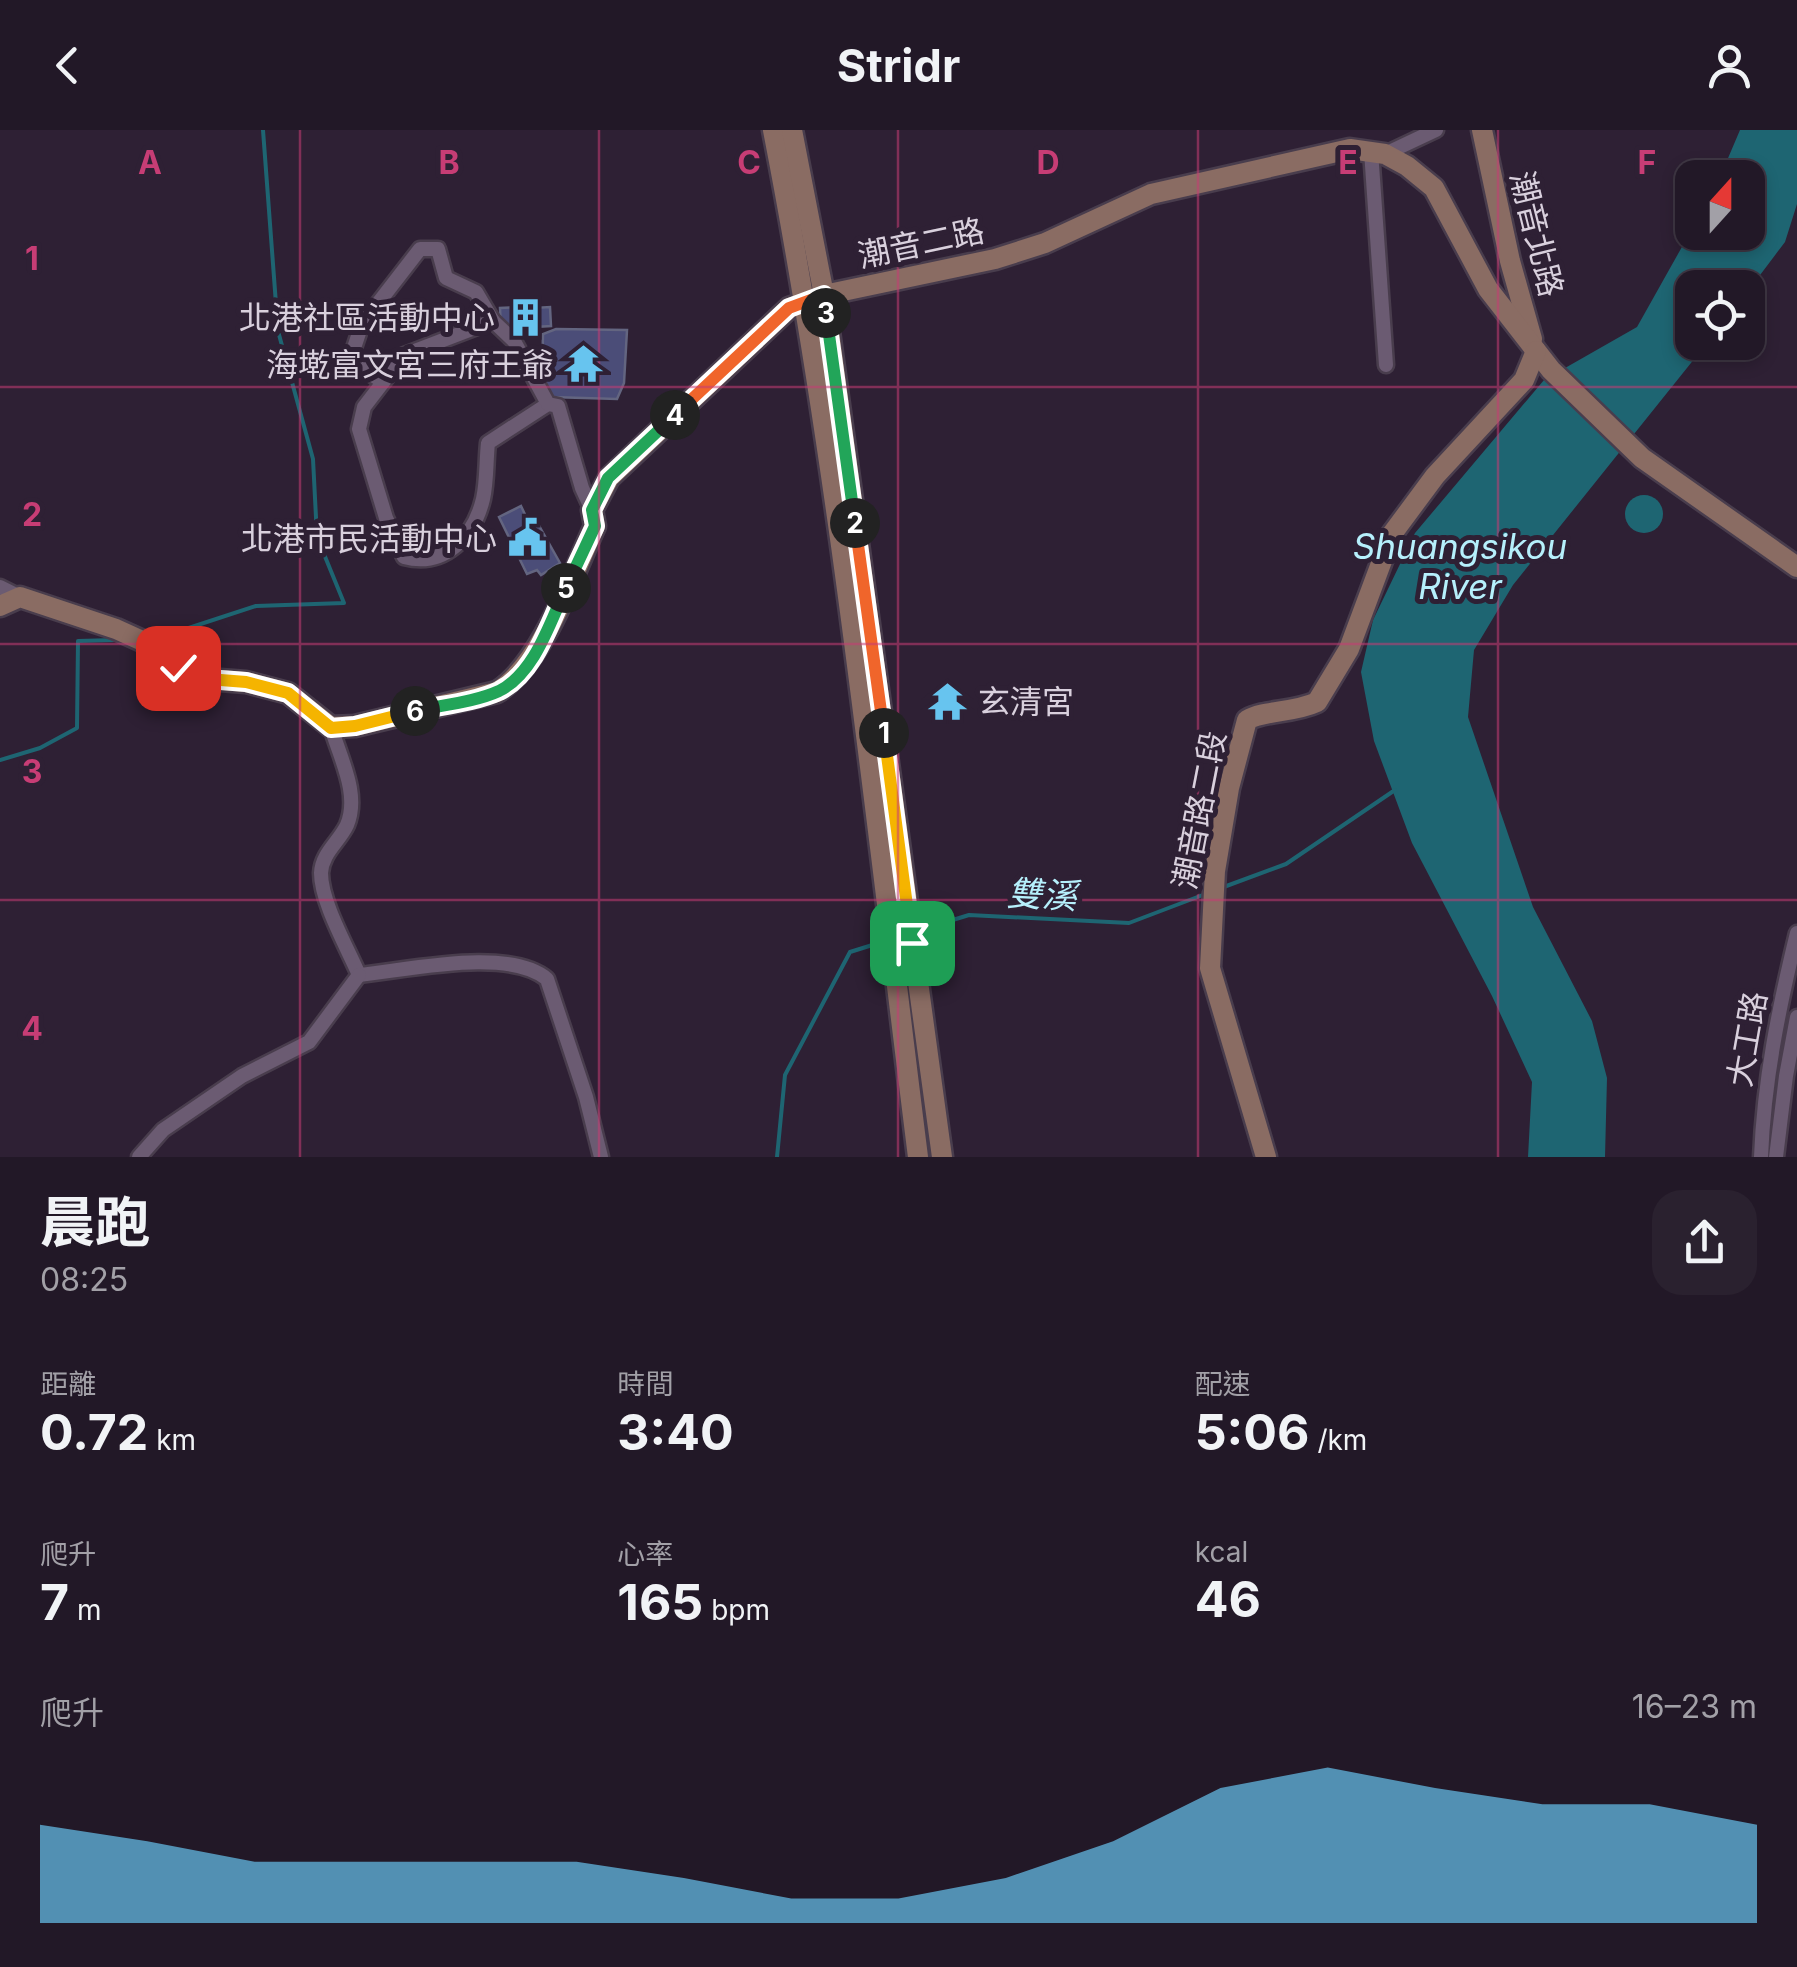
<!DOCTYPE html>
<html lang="zh-TW">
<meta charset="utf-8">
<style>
body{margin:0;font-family:Inter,"Noto Sans TC",sans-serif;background:#2a212f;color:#f1f3f6;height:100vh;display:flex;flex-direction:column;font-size:38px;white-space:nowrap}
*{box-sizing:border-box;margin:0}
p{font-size:32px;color:#a2a0a7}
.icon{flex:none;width:55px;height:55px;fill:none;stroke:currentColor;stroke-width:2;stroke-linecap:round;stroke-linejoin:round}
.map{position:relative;height:1027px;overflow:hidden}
.drawer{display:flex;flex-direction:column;background:#221827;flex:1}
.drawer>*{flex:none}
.needle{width:65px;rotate:21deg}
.buttons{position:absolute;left:1675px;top:30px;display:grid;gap:20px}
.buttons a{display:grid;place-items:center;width:90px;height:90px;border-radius:20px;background:#221827;box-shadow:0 5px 15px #0003,0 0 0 2px #3f3744;font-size:50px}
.pin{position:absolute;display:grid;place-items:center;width:85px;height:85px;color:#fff;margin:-42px;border-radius:20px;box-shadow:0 5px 15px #0006}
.km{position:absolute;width:50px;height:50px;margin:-25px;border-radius:50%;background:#222;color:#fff;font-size:28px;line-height:50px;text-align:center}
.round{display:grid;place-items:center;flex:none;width:105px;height:105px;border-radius:30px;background:#2a212f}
.summary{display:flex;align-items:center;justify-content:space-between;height:170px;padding:0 40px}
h1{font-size:55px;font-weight:700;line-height:75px}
.metrics{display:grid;grid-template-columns:repeat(3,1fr);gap:15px;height:170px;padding:10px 40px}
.metrics div{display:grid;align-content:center}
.metrics b{font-size:50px;font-weight:700}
.metrics small{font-size:28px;font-weight:400}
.metrics p{font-size:28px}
.chart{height:280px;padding:20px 40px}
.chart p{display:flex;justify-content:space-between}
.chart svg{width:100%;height:180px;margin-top:10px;fill:#67c4ef;opacity:.7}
header{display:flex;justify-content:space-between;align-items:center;height:130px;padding:0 40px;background:#221827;font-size:45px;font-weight:700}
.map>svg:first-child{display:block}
.water{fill:#1e6572}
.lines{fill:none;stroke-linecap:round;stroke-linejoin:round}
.stream{stroke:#1e6572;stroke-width:4}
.building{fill:#4b4d78;stroke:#636580;stroke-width:2.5}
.street-casing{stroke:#493d4d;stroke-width:19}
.secondary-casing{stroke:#493d4d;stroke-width:25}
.street{stroke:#6b5b72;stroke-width:14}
.secondary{stroke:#8a6c63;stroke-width:20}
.split-1-casing{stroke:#fff;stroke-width:20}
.split-2-casing{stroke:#fff;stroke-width:20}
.split-3-casing{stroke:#fff;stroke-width:20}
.split-4-casing{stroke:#fff;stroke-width:20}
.split-5-casing{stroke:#fff;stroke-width:20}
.split-6-casing{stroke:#fff;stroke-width:20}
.split-7-casing{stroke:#fff;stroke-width:20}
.split-1{stroke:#f5b400;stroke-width:12}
.split-2{stroke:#f0652b;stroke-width:12}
.split-3{stroke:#22a559;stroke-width:12}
.split-4{stroke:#f0652b;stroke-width:12}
.split-5{stroke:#22a559;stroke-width:12}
.split-6{stroke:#22a559;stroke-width:12}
.split-7{stroke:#f5b400;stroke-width:12}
.grid{fill:none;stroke:#c73d75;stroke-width:2.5;stroke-opacity:0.55}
.labels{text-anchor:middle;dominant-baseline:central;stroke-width:10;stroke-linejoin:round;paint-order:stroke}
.street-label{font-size:32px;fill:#d9d0dd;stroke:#2e2034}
.poi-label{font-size:32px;fill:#d9d0dd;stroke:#2e2034;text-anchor:end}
.water-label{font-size:35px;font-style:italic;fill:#b6f0fc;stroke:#2e2034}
.grid-label{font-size:32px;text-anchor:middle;font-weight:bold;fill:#c73d75;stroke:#2e2034;stroke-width:10;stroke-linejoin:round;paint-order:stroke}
</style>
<header><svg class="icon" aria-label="back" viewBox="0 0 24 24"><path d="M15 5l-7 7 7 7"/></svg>Stridr<svg class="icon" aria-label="person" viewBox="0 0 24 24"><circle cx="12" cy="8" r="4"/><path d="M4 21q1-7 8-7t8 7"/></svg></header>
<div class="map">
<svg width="1797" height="1027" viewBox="0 0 1797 1027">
<rect width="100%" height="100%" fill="#2e2034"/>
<g class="water">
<path d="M1740 0H1797V74L1785 112 1748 161V158H1692V212L1707 213 1513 455 1474 520 1468 587 1533 777 1592 891 1607 948 1605 1027H1528L1532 952 1492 866 1412 713 1374 611 1361 542 1373 490 1415 403 1544 250 1637 197 1692 99V102H1748V48L1720 47Z"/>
<circle cx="1644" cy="384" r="19"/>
</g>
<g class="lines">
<g class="stream">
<path d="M155 509 256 476 344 473 317 407 313 329 278 201 263 0"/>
<path d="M0 630 40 618 77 598 78 511 115 510"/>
<path d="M1221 758 1286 734 1395 660"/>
<path d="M920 800 969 785 1129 793 1208 763"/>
<path d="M777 1027 785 945 850 822 882 812"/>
</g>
</g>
<g class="building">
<path d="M534 171V178L550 177 551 196 501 199 500 178 520 177V172Z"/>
<path d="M556 199 627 200 624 253 617 269 551 267 542 244 543 204Z"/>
<path d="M521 376 530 395 537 392 560 433 541 445 537 440 527 444 499 387Z"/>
</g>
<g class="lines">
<defs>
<g id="street">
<path d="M1371 21 1386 235"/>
<path d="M1385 24 1436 0"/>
<path d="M493 191 404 225 364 277 359 299 386 388 404 427C445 438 474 406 483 369 487 351 486 331 488 313L548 274"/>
<path d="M383 252 350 230 362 194 420 119H438L446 148 476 162 493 191 514 211 548 274 558 276 582 358 592 380"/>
<path d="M0 457 20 467"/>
<path d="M331 597C340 628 360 664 347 695 339 712 322 723 321 743 321 772 347 817 359 845"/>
<path d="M359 845C409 840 509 817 547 849L586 967 601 1027"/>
<path d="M139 1027 163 1000 242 946 309 912 359 845"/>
<path d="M1761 1027C1764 950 1779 877 1797 803"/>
<path d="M1776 1027 1786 946 1797 887"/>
</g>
<g id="secondary">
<path d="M773 0C839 340 875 684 918 1027"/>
<path d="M792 0 824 165 942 1027"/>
<path d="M1482 0 1510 131 1532 209"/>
<path d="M0 476 20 467 116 499 149 514 178 538 207 549 246 552 288 563 331 597 355 596 497 562C542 534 572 446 595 396L592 380 609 348 789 178 824 165 995 129 1045 113 1151 64 1350 19 1385 24 1407 36 1434 58 1488 159 1551 240 1642 328 1797 437"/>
<path d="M1266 1027 1210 838 1215 741 1229 658 1247 590C1264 580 1294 583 1317 572L1349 519 1392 404 1435 346 1524 250 1536 221"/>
</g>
</defs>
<use href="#street" class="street-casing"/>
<use href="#secondary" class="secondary-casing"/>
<use href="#street" class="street"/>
<use href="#secondary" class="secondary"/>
</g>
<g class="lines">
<defs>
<path id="split-1" d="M884 603 912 813"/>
<path id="split-2" d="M855 393 884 603"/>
<path id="split-3" d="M826 183 855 393"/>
<path id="split-4" d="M675 285 789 178 824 165 826 183"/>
<path id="split-5" d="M566 458 595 396 592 380 608 348 675 285"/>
<path id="split-6" d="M415 581C442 575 475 572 499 561 535 543 550 492 566 458"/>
<path id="split-7" d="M178 538 208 549 246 552 288 563 331 598 355 596 415 581"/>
</defs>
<use href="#split-1" class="split-1-casing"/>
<use href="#split-2" class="split-2-casing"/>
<use href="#split-3" class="split-3-casing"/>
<use href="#split-4" class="split-4-casing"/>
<use href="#split-5" class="split-5-casing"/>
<use href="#split-6" class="split-6-casing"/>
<use href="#split-7" class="split-7-casing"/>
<use href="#split-1" class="split-1"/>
<use href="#split-2" class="split-2"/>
<use href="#split-3" class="split-3"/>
<use href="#split-4" class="split-4"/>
<use href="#split-5" class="split-5"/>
<use href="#split-6" class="split-6"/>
<use href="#split-7" class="split-7"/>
</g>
<path class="grid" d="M300 0V1027M599 0V1027M898 0V1027M1198 0V1027M1498 0V1027M0 257H1797M0 514H1797M0 770H1797"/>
<defs>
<symbol id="building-bare" viewBox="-9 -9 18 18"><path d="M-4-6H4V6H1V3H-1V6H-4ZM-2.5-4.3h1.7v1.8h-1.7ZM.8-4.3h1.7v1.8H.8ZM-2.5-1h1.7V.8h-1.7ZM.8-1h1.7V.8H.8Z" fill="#67c4ef" stroke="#2e2034" stroke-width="2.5" paint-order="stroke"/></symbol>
<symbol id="temple-bare" viewBox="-9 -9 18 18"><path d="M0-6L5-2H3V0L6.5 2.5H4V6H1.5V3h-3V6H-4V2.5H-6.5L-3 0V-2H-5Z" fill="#67c4ef" stroke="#2e2034" stroke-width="2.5" paint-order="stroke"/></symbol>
<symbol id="civic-bare" viewBox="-9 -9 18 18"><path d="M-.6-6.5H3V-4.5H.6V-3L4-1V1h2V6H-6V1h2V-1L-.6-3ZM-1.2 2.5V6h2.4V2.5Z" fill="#67c4ef" stroke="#2e2034" stroke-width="2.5" paint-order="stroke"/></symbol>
</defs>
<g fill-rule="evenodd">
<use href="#building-bare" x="498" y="160" width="55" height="55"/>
<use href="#temple-bare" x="556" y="206" width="55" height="55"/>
<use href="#civic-bare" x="500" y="380" width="55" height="55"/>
<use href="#temple-bare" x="920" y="544" width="55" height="55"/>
</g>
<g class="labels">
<g class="street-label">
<text transform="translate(1537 104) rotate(76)">潮音北路</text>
<text transform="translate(921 113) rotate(-12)">潮音二路</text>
<text transform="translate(1199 680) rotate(-79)">潮音路二段</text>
<text transform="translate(1747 909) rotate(-80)">大工路</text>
</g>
<g class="poi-label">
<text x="495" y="187">北港社區活動中心</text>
<text x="554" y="234">海墘富文宮三府王爺</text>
<text x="497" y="408">北港市民活動中心</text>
<text x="978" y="571" text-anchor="start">玄清宮</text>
</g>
<g class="water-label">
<text x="1460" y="416">Shuangsikou<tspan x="1460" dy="40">River</tspan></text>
<text transform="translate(1042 764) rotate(3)">雙溪</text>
</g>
</g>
<g class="grid-label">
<text x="150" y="44">A</text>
<text x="449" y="44">B</text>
<text x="749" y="44">C</text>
<text x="1048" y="44">D</text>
<text x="1348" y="44">E</text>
<text x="1647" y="44">F</text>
<text x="32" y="140">1</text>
<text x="32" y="396">2</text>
<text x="32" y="653">3</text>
<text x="32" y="910">4</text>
</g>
</svg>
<div class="buttons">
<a><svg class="needle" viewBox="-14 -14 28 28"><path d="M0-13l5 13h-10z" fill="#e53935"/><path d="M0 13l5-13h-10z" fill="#a2a0a7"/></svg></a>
<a><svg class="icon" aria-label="locate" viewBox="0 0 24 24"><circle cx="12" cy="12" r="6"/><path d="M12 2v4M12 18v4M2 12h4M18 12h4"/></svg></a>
</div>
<div class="pin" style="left:912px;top:813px;background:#1e9e55"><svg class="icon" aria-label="arrive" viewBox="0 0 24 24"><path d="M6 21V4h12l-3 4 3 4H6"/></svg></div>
<div class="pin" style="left:178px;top:538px;background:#d93025"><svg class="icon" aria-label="check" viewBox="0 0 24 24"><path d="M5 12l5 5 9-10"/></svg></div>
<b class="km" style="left:884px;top:603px">1</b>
<b class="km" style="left:855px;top:393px">2</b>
<b class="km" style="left:826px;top:183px">3</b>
<b class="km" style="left:675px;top:285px">4</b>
<b class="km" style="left:566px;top:458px">5</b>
<b class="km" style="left:415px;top:581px">6</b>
</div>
<section class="drawer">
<div class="summary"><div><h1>晨跑</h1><p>08:25</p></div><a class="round"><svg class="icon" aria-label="share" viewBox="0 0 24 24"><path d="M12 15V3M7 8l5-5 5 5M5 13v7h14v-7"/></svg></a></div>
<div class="metrics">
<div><p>距離</p><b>0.72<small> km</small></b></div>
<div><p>時間</p><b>3:40</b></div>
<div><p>配速</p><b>5:06<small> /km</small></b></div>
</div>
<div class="metrics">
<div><p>爬升</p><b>7<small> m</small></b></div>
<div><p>心率</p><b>165<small> bpm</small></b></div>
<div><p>kcal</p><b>46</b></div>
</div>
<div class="chart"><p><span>爬升</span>16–23 m</p>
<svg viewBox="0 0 160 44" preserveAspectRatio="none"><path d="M0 44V20L10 24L20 29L30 29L40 29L50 29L60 33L70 38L80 38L90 33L100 24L110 11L120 6L130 11L140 15L150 15L160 20V44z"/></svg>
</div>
</section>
